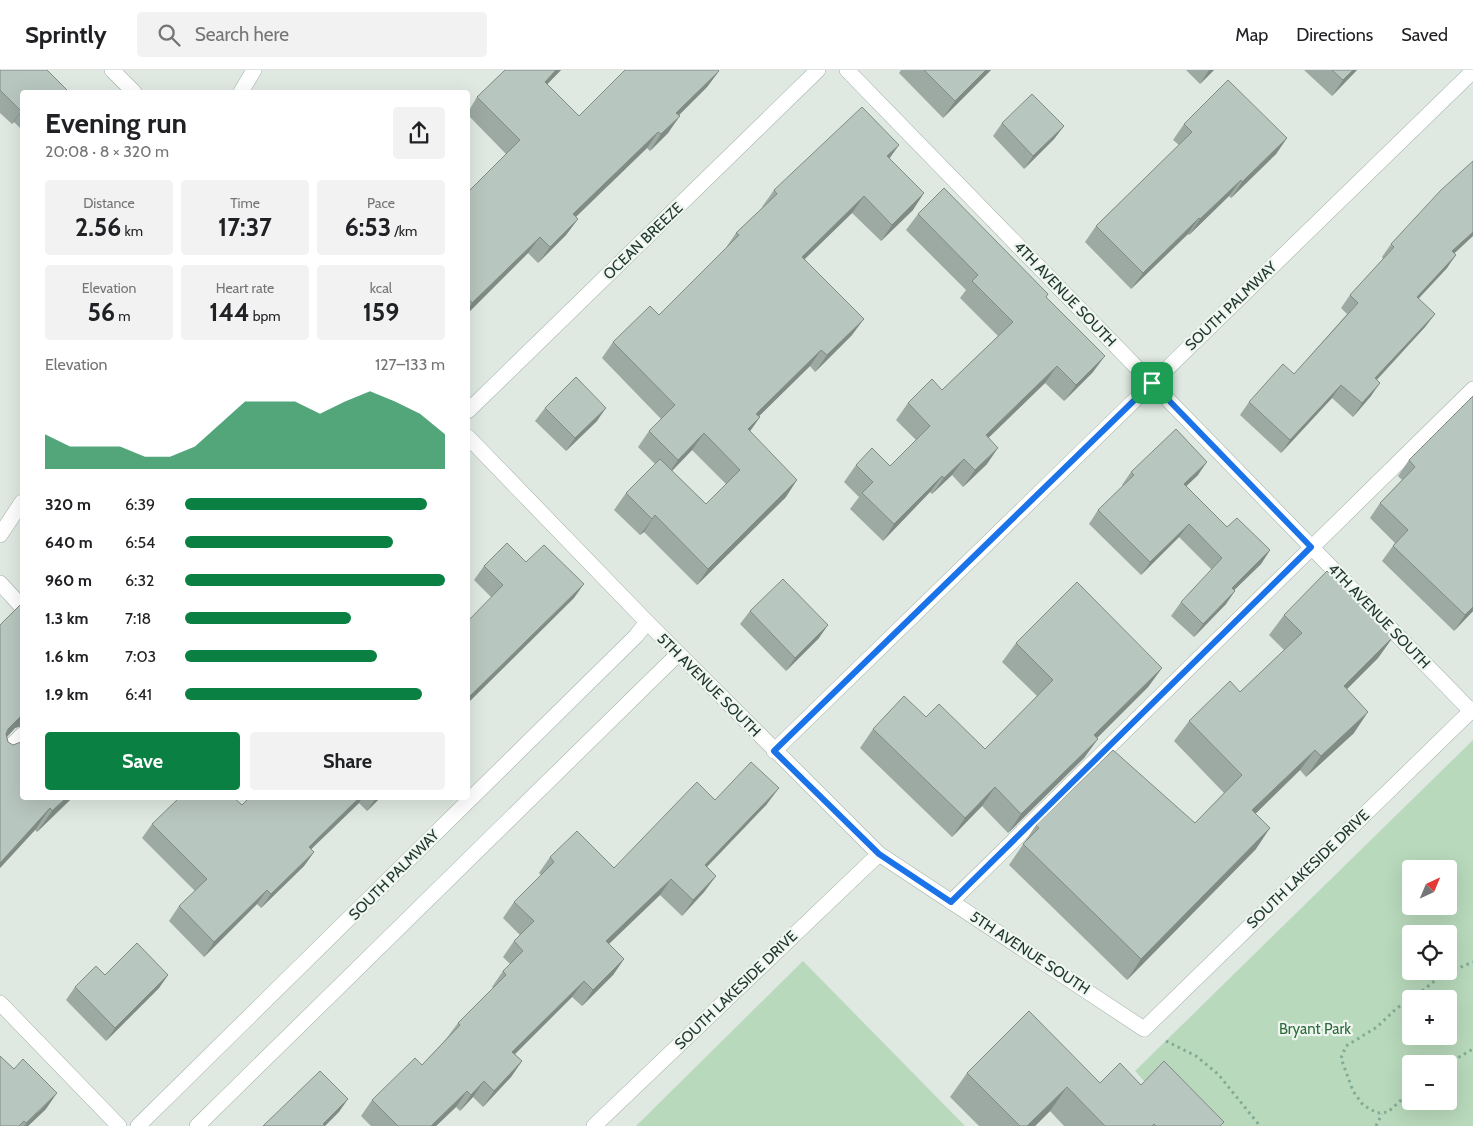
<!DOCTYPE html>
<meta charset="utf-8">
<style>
body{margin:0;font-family:Cabin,sans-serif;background:#f2f2f2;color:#202124;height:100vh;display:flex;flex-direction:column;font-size:19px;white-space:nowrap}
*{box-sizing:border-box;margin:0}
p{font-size:16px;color:#757577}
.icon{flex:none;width:28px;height:28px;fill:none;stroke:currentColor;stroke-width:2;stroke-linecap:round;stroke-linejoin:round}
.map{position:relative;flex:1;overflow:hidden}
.panel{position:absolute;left:20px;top:20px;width:450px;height:710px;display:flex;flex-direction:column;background:#fff;border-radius:5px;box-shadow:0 5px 20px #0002}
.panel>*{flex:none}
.needle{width:32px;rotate:44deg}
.tools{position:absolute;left:1402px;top:790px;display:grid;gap:10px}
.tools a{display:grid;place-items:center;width:55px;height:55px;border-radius:5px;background:#fff;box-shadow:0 5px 20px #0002;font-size:25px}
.pin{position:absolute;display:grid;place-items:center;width:42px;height:42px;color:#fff;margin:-21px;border-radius:10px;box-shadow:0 2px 8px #0006}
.round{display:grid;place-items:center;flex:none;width:52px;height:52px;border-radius:5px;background:#f2f2f2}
.overview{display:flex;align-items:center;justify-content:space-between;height:85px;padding:0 25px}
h1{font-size:28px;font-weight:700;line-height:38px}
.metrics{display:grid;grid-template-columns:repeat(3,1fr);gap:8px;height:85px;padding:5px 25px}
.metrics div{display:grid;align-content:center;border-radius:5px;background:#f2f2f2;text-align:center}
.metrics b{font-size:25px;font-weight:700}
.metrics small{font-size:14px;font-weight:400}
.metrics p{font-size:14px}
.chart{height:140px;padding:10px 25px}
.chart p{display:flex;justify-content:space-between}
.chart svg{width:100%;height:90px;margin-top:5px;fill:#0b8043;opacity:.7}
.button{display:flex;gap:10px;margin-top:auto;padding:10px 25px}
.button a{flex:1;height:58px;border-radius:5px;background:#0b8043;color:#fff;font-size:20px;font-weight:700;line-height:58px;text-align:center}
.button a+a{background:#f2f2f2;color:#202124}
ul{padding:0 25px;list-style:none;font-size:16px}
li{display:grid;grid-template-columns:80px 60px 1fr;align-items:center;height:38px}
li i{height:12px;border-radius:6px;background:#0b8043}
header{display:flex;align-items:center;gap:30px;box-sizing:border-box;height:70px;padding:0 25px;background:#fff;border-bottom:1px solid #e0e0e0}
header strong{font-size:24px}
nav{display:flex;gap:28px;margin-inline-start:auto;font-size:18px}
.search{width:350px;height:45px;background:#f2f2f2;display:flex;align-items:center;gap:12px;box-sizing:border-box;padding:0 18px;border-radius:5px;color:#757577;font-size:19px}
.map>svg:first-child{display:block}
.green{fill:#b8d9bb;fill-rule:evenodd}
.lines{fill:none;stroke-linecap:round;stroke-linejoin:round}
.lane-casing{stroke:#a2b0a8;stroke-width:16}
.street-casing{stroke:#a2b0a8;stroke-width:16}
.secondary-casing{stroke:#9fb4a8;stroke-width:16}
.path{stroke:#81ab96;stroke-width:3;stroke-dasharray:2.5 4;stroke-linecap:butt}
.lane{stroke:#fff;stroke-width:15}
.street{stroke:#fff;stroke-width:15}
.secondary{stroke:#fff;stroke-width:15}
.wall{fill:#9daaa3;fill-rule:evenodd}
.shaded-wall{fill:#808b85}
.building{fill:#b7c6be;stroke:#808b85}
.route-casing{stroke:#fff;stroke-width:10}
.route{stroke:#1a73e8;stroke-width:6}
.labels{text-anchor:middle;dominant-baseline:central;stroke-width:4.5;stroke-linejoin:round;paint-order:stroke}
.street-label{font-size:15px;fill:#21382d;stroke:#eff6f1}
.park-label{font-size:15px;fill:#2e6c3b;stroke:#eff6f1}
</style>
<header>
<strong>Sprintly</strong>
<div class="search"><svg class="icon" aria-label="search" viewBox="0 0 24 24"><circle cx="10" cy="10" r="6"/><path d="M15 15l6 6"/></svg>Search here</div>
<nav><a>Map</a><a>Directions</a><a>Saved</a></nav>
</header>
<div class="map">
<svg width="1473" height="1056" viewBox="0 0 1473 1056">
<rect width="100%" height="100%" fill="#dfe9e2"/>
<g class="green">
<path d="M1473 670V1056H1184L1135 1001ZM1411 799H1449V836H1411ZM1411 864H1449V901H1411ZM1411 929H1449V966H1411ZM1411 994H1449V1031H1411Z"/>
<path d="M803 891 965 1056H636Z"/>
</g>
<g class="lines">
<defs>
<g id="lane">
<path d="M0 513 22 537"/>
<path d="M0 687 22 665"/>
<path d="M951 832 1473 319"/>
</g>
<g id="street">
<path d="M112 0 134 22"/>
<path d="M847 0 1471 641"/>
<path d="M468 341 818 0"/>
<path d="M468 367 647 552 879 784 1144 959 1473 639"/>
<path d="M774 681 1473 1"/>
<path d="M0 933 119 1056"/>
<path d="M138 1056 636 566 647 552"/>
<path d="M197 1056 678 584"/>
<path d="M594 1056 879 784"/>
</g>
<g id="secondary">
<path d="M241 22 254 0"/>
<path d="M0 465 22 432"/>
</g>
</defs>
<use href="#lane" class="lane-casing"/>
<use href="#street" class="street-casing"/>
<use href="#secondary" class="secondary-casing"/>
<g class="path">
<path d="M1411 929 1397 938 1377 957 1346 976 1341 988 1353 1021 1363 1035 1377 1043 1388 1042 1411 1021"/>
<path d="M1412 929 1442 905 1473 892"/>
<path d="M1166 971 1196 986 1218 1004 1260 1056"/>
<path d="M1447 994 1473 979"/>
<path d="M1376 1056 1382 1044"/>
</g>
<use href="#lane" class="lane"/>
<use href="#street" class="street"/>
<use href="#secondary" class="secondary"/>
</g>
<g class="wall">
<path d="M0 0 22 22V60L14 52 12 54 0 43Z"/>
<path d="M505 0H561L547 14 579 46 719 1 707 17 679 45 668 63 650 81 647 78 576 147 578 149 566 165 538 193 528 183 468 243V122L506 84 468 45V42L477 27Z"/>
<path d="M901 0H991L943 48 899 3Z"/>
<path d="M1186 0H1214L1200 14Z"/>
<path d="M1304 0H1357L1332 26Z"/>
<path d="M1002 53 1064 56 1054 69 1024 99 993 66Z"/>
<path d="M1184 54 1287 68 1276 84 1231 128 1229 126 1189 165 1188 164 1131 219 1085 172 1096 156 1179 75 1173 70Z"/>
<path d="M899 75 890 88 913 140 881 171 852 143 805 189 852 265 815 302 810 296 759 346 760 347 750 361 786 427 697 515 644 462 640 465 614 440 626 423 655 394 638 377 649 361 661 349 602 288 613 272 659 245 725 179 736 163 763 137H762L774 120ZM692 380 726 414 706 434 672 401Z"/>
<path d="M918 144 1048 224 1046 227 1093 302 1064 331 1045 313 988 368 987 394 963 417 952 405 932 424 930 422 883 471 850 439 859 427 844 412 856 395 890 396 916 370 896 350 908 333 942 320 998 266 960 228 966 220 906 160Z"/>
<path d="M1391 174 1455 183 1447 198 1418 229 1435 244 1425 257 1377 310 1371 326 1353 347 1332 328 1281 383 1240 345 1249 332 1294 304 1347 244 1341 238 1350 225 1383 189 1382 187Z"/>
<path d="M1473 326V541L1454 561 1382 491 1395 473 1370 448 1380 433 1402 410 1398 406 1409 390Z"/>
<path d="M545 338 597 351 566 381 535 351Z"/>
<path d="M1131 402 1198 405 1186 416 1227 457 1270 480 1261 494 1234 520 1226 534 1194 567 1171 546 1181 532 1212 500 1179 467 1141 505 1089 454 1098 440 1123 416 1122 415Z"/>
<path d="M526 492 574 528 491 527 474 510 484 496Z"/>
<path d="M22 533V655L15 658 7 667 22 728H72L37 762 35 760 0 798V555Z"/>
<path d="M750 541 819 568 786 601 740 554Z"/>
<path d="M1284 545 1393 567 1378 588 1347 619 1354 663 1306 707 1300 700 1256 743V779L1127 910 1009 795 1036 755 1195 753 1224 723 1174 671 1189 651 1240 622 1284 580 1269 565Z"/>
<path d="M1016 573 1162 598 1148 617 1097 668 1084 688 1008 763 982 736 952 767 860 678 873 659 926 647 985 679 1037 626 1002 592Z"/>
<path d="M249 728H380L367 741 359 733 311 779 314 782 304 796 261 838 257 834 204 887 169 851 179 836 195 821 142 768 152 754 242 735Z"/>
<path d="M715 730 767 734 707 797 716 806 704 822 682 846 660 825 609 874 624 889 613 905 582 936 572 927 515 984 522 991 511 1007 483 1037 473 1027 460 1041 456 1037 436 1056H371L361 1046 372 1030 422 995 446 969 458 953 493 918 492 917 503 901 510 894 503 887 514 871 520 865 503 848 514 832 541 805 539 803 550 787 614 798Z"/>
<path d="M105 905H168L159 918 106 971 66 930 75 917Z"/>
<path d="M967 1003 1100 1013 1141 1015 1221 1056H1064L1050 1041 1035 1056H979L950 1027Z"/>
<path d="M46 1039 28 1056H0Z"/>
</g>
<g class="shaded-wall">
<path d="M556 0H561L534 28 545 12Z"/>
<path d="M986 0H991L943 48 955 31Z"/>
<path d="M1209 0H1214L1200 14Z"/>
<path d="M1353 0H1357L1332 26 1343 10Z"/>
<path d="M719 1 707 17 665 59 676 43Z"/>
<path d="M22 40 14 52 12 54 21 41Z"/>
<path d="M680 46 668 63 650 81 661 64Z"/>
<path d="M1064 56 1054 69 1024 99 1033 86Z"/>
<path d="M658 62 647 78 562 160 573 144Z"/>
<path d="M1287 68 1276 84 1231 128 1242 112Z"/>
<path d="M899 75 887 91V86Z"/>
<path d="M1241 110 1229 126 1189 165 1200 149Z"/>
<path d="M924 123 913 140 881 171 892 155Z"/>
<path d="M864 126 852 143 790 203 802 187Z"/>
<path d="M1199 148 1188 164 1131 219 1143 203Z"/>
<path d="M578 149 566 165 538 193 550 177Z"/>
<path d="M1473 162V166L1443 194 1452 181Z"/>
<path d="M540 167 528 183 468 243V240L472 233Z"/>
<path d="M1456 185 1447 198 1407 241 1417 227Z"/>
<path d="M1435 244 1425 257 1366 321 1375 308Z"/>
<path d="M864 249 852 265 815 302 827 285Z"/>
<path d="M821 280 810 296 745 360 756 344Z"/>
<path d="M1105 286 1093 302 1064 331 1076 315Z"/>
<path d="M1057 296 1045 313 974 382 986 365Z"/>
<path d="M1380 313 1371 326 1353 347 1362 333Z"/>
<path d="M1341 315 1332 328 1281 383 1290 370Z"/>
<path d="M606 338 597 351 566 381 575 368Z"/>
<path d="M760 347 748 364V359Z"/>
<path d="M704 363 692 380 667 406 678 390Z"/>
<path d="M998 378 987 394 963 417 975 400Z"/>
<path d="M964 389 952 405 932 424 944 408Z"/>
<path d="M1207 392 1198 405 1175 427 1184 414Z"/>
<path d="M942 406 930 422 883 471 894 454Z"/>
<path d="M797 410 786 427 697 515 708 499Z"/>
<path d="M655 445 644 462 640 465Z"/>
<path d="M1189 454 1179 467 1141 505 1150 492Z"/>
<path d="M1270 480 1261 494 1223 531 1232 518Z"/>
<path d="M584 514 574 528 468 633V628Z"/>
<path d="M1235 521 1226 534 1194 567 1203 554Z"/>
<path d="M1473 537V541L1454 561 1465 545Z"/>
<path d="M828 555 819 568 786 601 795 588Z"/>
<path d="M1393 567 1378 588 1329 637 1344 616Z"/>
<path d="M1162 598 1148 617 1081 684 1094 665Z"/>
<path d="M1368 642 1354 663 1306 707 1321 686Z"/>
<path d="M22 645V656L15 658 0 674 8 659Z"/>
<path d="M1098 669 1084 688 1008 763 1021 744Z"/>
<path d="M1315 680 1300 700 1238 761 1252 740Z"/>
<path d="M995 717 982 736 952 767 965 748Z"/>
<path d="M779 718 767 734 693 811 705 795Z"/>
<path d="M66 728H72L37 762 52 741Z"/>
<path d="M359 728H362L359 733 299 791 309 777Z"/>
<path d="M376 728H380L367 741Z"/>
<path d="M50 738 35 760 0 798V793Z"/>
<path d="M1270 758 1256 779 1127 910 1141 889Z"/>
<path d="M314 782 304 796 261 838 271 824Z"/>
<path d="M716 806 704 822 682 846 693 830Z"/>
<path d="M671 809 660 825 595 887 606 871Z"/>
<path d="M267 820 257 834 204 887 214 872Z"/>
<path d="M624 889 613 905 582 936 593 920Z"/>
<path d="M168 905 159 918 106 971 115 958Z"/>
<path d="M584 911 572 927 501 998 512 982Z"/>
<path d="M522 991 511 1007 483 1037 494 1021Z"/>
<path d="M484 1011 473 1027 460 1041 471 1025Z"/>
<path d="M1067 1017 1050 1041 1035 1056H1027Z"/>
<path d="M467 1021 456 1037 436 1056H431Z"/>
<path d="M57 1023 46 1039 28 1056H24Z"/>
<path d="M348 1029 339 1042 325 1056 323 1054Z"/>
</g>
<g class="building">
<path d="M0 0H47L69 22H22V40L21 41 0 20Z"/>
<path d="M505 0H556L545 12 579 46 625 0H718L719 1 676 43 680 46 661 64 658 62 573 144 578 149 550 177 540 167 472 233 468 228V122L520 70 477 27Z"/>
<path d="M924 0H986L955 31Z"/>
<path d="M1332 0H1353L1343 10Z"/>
<path d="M1228 10 1287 68 1242 112 1241 110 1200 149 1199 148 1143 203 1096 156 1192 62 1184 54Z"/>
<path d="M1032 24 1064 56 1033 86 1002 53Z"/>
<path d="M862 37 899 75 887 86 924 123 892 155 864 126 802 187 864 249 827 285 821 280 756 344 760 347 748 359 797 410 708 499 655 445 652 449 626 423 660 389 706 434 740 400 704 363 678 390 649 361 675 335 613 272 650 236 659 245 739 165 736 163 777 124 774 120Z"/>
<path d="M1473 91V162L1452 181 1456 185 1417 227 1435 244 1375 308 1380 313 1362 333 1341 315 1290 370 1249 332 1283 294 1294 304 1358 233 1350 225 1394 177 1391 174 1441 120Z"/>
<path d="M944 118 1048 224 1046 227 1105 286 1076 315 1057 296 986 365 998 378 975 400 964 389 944 408 942 406 894 454 862 423 873 412 856 395 872 378 890 396 930 356 908 333 932 309 942 320 1013 252 972 211 978 205 918 144Z"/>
<path d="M576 307 606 338 575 368 545 338Z"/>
<path d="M1473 326V537L1465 545 1393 476 1408 460 1380 433 1415 397 1409 390Z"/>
<path d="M1176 359 1207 392 1184 414 1227 457 1237 448 1270 480 1232 518 1235 521 1203 554 1181 532 1222 488 1189 454 1150 492 1098 440 1134 405 1131 402Z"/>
<path d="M507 473 526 492 544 475 584 514 468 628V551L503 515 484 496Z"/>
<path d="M1327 501 1393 567 1344 616 1368 642 1321 686 1315 680 1252 740 1270 758 1141 889 1023 774 1039 758 1036 755 1113 680 1195 753 1242 705 1189 651 1230 611 1240 622 1302 563 1284 545Z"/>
<path d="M783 509 828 555 795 588 750 541Z"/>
<path d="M1077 512 1162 598 1094 665 1098 669 1021 744 995 717 965 748 873 659 904 626 926 647 939 634 985 679 1053 610 1016 573Z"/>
<path d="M22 533V645L8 659 6 664 8 672 13 675 21 672 22 671V728H66L52 741 50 738 0 793V555Z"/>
<path d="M751 692 779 718 705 795 716 806 693 830 671 809 606 871 624 889 593 920 584 911 512 982 522 991 494 1021 484 1011 471 1025 467 1021 431 1056H398L372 1030 415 988 422 995 460 955 458 953 506 905 503 901 523 881 514 871 534 851 514 832 554 792 550 787 577 761 614 798 697 712 715 730Z"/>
<path d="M179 728H234L242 735 249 728H359L309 777 314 782 271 824 267 820 214 872 179 836 207 809 152 754Z"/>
<path d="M137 873 168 905 115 958 75 917 96 896 105 905Z"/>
<path d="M1029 941 1100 1013 1120 993 1141 1015 1164 991 1224 1052 1220 1056H1156L1154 1054 1152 1056H1105L1067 1017 1027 1056H1020L967 1003Z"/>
<path d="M0 986 14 999 23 989 57 1023 26 1053 24 1051 19 1056H0Z"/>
<path d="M320 1001 348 1029 323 1054 325 1056H263Z"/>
</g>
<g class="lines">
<defs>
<path id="route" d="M1152 313 1311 477 951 832 879 784 774 681Z"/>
</defs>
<use href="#route" class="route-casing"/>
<use href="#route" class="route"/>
</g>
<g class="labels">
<g class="street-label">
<text transform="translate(643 171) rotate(-44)">OCEAN BREEZE</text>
<text transform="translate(1065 224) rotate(46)">4TH AVENUE SOUTH</text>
<text transform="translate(1231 236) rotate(-44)">SOUTH PALMWAY</text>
<text transform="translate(1379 546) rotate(46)">4TH AVENUE SOUTH</text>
<text transform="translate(709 615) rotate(45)">5TH AVENUE SOUTH</text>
<text transform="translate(1308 799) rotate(-44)">SOUTH LAKESIDE DRIVE</text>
<text transform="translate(394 805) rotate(-45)">SOUTH PALMWAY</text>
<text transform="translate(1030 883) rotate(33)">5TH AVENUE SOUTH</text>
<text transform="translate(736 920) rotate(-44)">SOUTH LAKESIDE DRIVE</text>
</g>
<g class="park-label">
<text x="1315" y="959">Bryant Park</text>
</g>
</g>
</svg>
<div class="tools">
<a><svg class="needle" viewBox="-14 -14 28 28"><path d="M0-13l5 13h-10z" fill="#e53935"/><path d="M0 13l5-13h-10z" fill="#757577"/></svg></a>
<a><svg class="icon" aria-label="locate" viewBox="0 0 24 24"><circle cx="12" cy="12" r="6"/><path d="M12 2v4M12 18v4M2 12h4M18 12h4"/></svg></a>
<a>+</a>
<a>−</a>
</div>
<div class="pin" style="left:1152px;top:313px;background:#1e9e55"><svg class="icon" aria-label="arrive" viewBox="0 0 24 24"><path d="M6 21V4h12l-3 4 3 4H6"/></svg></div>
<section class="panel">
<div class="overview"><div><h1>Evening run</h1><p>20:08 · 8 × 320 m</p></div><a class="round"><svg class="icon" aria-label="share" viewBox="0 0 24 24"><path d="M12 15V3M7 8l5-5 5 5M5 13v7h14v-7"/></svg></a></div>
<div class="metrics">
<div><p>Distance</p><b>2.56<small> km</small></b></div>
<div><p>Time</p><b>17:37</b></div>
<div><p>Pace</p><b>6:53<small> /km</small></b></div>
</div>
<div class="metrics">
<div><p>Elevation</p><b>56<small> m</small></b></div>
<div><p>Heart rate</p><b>144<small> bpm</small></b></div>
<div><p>kcal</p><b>159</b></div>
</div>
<div class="chart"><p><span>Elevation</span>127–133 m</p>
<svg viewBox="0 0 160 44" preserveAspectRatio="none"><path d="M0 44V27L10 33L20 33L30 33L40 38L50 38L60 33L70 22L80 11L90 11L100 11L110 17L120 11L130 6L140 11L150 17L160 27V44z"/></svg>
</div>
<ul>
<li><b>320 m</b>6:39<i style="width:93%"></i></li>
<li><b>640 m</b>6:54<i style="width:80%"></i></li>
<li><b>960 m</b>6:32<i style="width:100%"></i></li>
<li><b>1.3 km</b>7:18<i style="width:64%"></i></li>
<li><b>1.6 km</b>7:03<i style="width:74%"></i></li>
<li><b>1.9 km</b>6:41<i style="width:91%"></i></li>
</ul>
<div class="button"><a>Save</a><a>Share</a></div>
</section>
</div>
